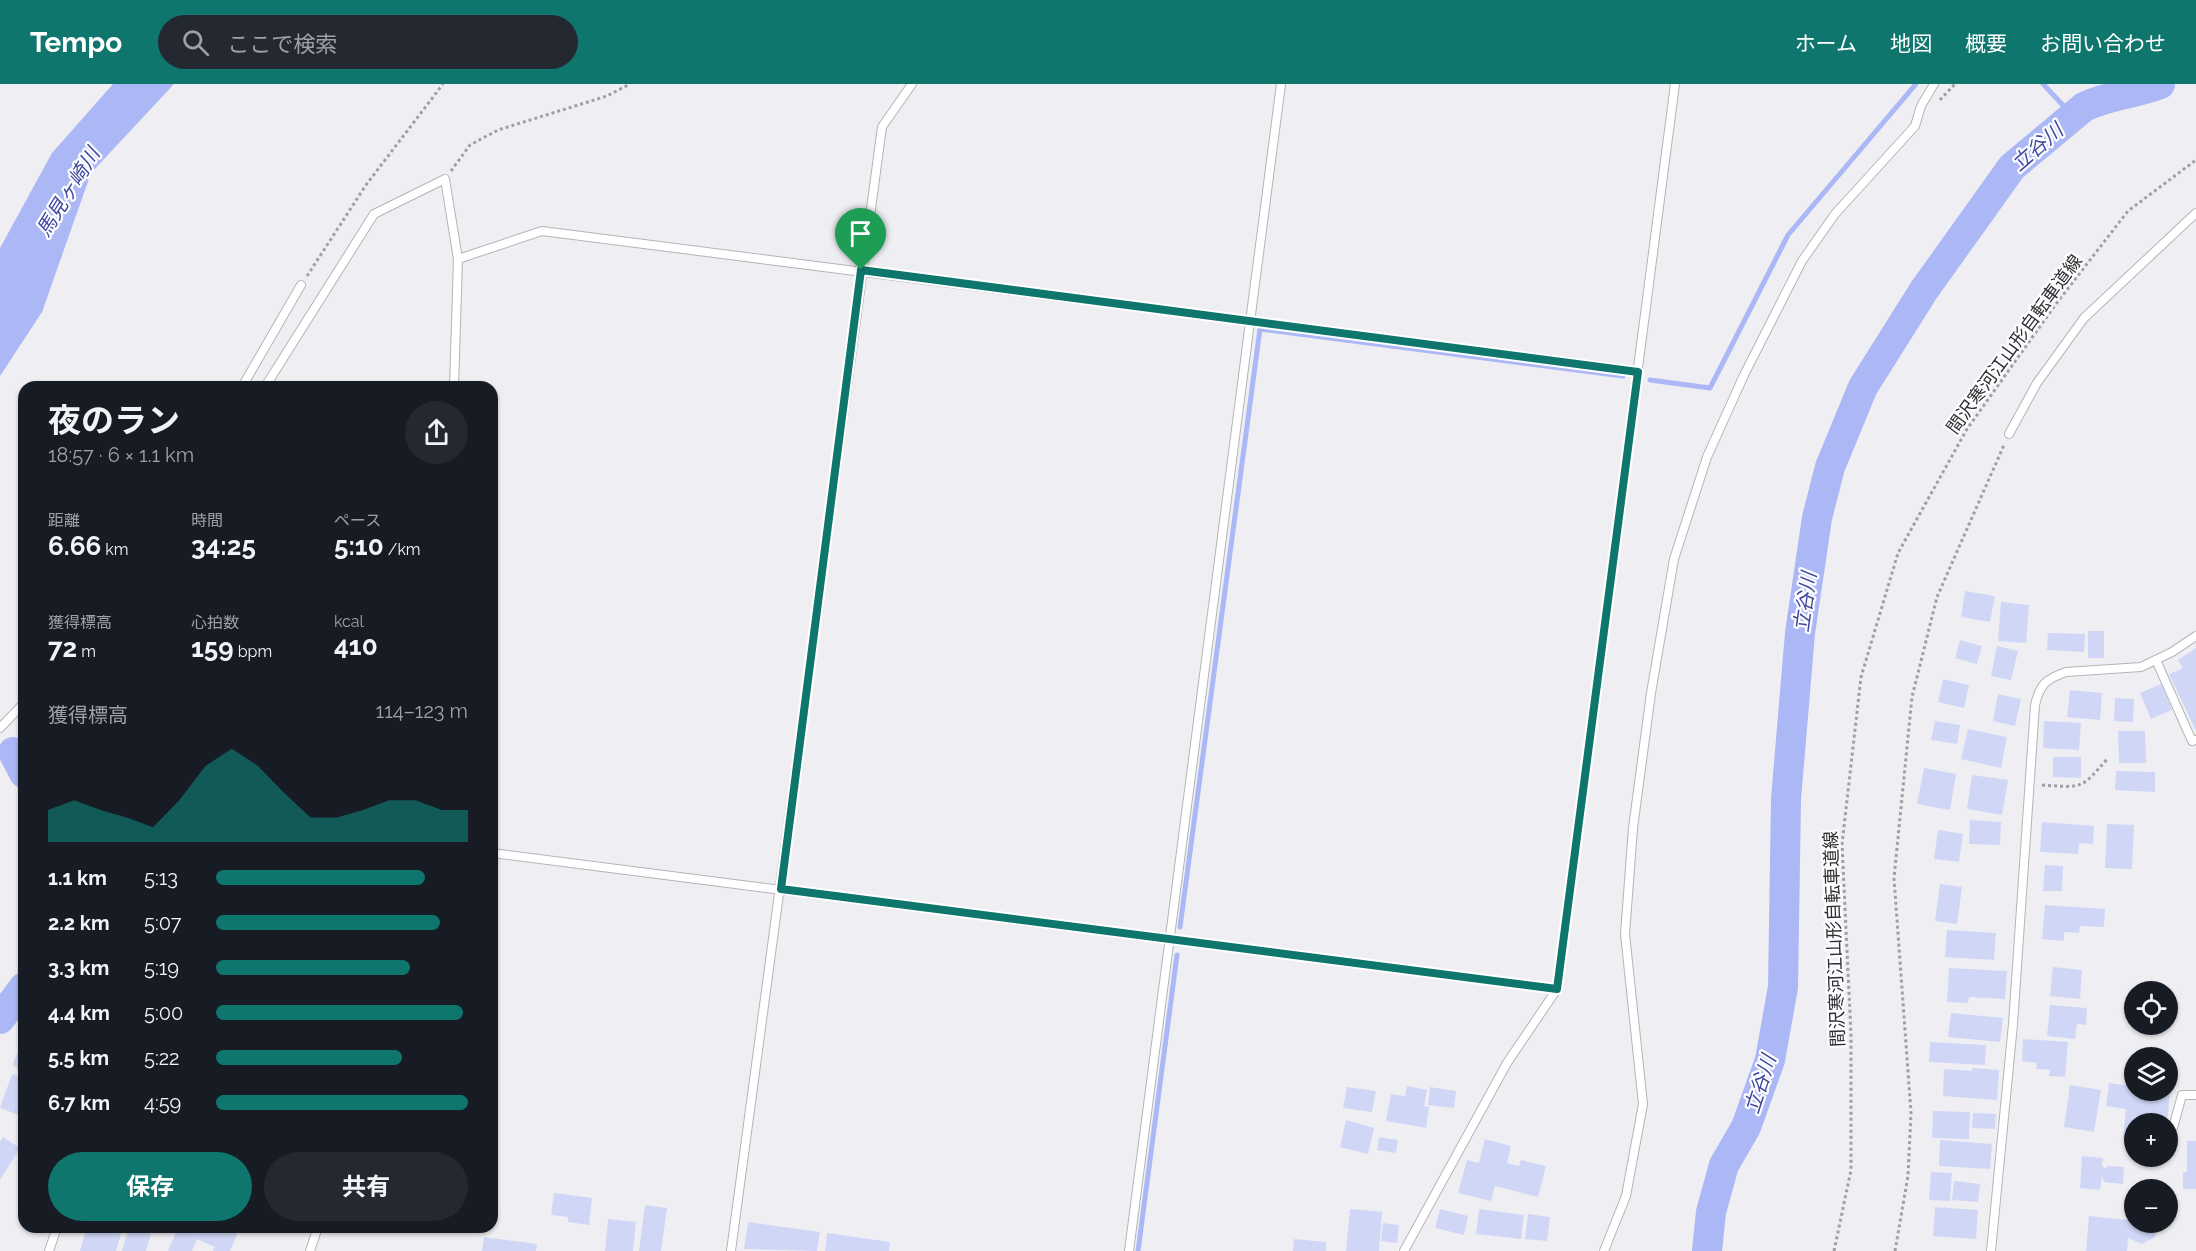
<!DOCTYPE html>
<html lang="ja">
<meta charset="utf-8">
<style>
body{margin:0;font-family:Raleway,"Noto Sans JP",sans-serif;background:#242831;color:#f1f3f6;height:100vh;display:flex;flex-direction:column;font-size:22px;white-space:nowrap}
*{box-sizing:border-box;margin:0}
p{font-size:20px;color:#9ea1a6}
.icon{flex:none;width:33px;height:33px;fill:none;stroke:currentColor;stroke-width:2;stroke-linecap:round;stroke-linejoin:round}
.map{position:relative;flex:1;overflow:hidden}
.drawer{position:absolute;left:18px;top:297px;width:480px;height:852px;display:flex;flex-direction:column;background:#171b24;border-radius:18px;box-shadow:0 2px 4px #0004}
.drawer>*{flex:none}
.buttons{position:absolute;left:2124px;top:897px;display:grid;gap:12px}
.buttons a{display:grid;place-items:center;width:54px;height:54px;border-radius:50%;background:#171b24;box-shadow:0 2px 4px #0004;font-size:30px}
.pin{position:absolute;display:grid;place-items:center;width:51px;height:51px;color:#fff;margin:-62px -26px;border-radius:50% 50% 50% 0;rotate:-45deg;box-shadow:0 0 6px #0007}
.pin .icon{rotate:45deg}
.round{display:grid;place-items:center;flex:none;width:63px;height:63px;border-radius:32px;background:#242831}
.summary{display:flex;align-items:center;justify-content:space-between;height:102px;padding:0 30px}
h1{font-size:33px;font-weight:700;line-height:45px}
.stats{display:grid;grid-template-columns:repeat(3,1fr);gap:9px;height:102px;padding:6px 30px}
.stats div{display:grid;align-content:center}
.stats b{font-size:26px;font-weight:700}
.stats small{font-size:16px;font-weight:400}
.stats p{font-size:16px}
.chart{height:168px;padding:12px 30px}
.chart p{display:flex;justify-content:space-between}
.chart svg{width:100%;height:108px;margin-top:6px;fill:#0f766e;opacity:.7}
.action{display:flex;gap:12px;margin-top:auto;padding:12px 30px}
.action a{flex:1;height:69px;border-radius:36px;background:#0f766e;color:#fff;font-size:24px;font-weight:700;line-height:69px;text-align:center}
.action a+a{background:#242831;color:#f1f3f6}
ul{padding:0 30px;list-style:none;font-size:20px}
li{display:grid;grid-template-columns:96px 72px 1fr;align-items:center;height:45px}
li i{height:15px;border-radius:8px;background:#0f766e}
header{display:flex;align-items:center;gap:36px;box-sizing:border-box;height:84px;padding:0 30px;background:#0f766e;color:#fff}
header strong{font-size:28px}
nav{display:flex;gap:33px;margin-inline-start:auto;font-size:21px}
.search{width:420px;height:54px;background:#242831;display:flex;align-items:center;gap:15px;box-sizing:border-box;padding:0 21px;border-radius:33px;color:#9ea1a6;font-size:22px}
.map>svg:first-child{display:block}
.water{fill:#acb7f5}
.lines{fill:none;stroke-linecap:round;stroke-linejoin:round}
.stream{stroke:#acb7f5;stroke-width:5}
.river{stroke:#acb7f5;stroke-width:30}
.building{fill:#d0d7f6}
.service-casing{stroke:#b4b5b8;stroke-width:10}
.path{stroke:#a0a0a3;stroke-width:3;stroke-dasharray:3 3;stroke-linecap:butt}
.service{stroke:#fff;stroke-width:8}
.route-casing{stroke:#fff;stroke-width:12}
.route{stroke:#0f766e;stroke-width:8}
.labels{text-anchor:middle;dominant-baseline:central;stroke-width:4.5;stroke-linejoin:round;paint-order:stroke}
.street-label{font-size:18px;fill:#2d2e2f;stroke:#fcfdff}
.water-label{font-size:20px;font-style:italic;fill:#40469e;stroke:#fcfdff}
</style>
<header>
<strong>Tempo</strong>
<div class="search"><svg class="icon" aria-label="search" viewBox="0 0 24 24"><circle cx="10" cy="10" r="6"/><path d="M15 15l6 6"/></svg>ここで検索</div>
<nav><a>ホーム</a><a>地図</a><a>概要</a><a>お問い合わせ</a></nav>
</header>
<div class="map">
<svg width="2196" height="1167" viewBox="0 0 2196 1167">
<rect width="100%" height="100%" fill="#efeff3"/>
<path class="water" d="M113 0H174L91 89 42 228 0 292V164L52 69Z"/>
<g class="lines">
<g class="stream">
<path d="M2043 0 2073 32"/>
<path d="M1650 296 1710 304 1788 151 1916 0"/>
<path d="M1180 843 1260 245 1623 292"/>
<path d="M1138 1167 1177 871"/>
</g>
<g class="river">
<path d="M13 668 24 689"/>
<path d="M0 935 24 903"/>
<path d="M1707 1167 1711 1128 1724 1081 1746 1043 1770 976 1783 903 1786 715 1800 549 1817 434 1830 383 1863 303 1924 206 2012 83 2084 23C2108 11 2135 10 2160 0"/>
</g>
</g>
<g class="building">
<path d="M1965 507 1995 512 1990 538 1961 533Z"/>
<path d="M2001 518 2029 521 2026 559 1998 557Z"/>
<rect x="2088" y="547" width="16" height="27"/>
<path d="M2048 549 2085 550 2084 568 2047 566Z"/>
<path d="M1960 556 1982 562 1977 580 1955 574Z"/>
<path d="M1997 562 2018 567 2011 596 1991 592Z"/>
<path d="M2196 564V647L2169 590 2183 584 2178 576Z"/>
<path d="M1943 595 1969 601 1964 624 1938 618Z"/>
<path d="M2161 600 2172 626 2151 635 2140 609Z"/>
<path d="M2070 606 2102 609 2100 636 2067 633Z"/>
<path d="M1998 610 2021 615 2015 642 1993 637Z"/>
<path d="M2115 614 2134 615 2133 638 2114 637Z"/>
<path d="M1935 637 1960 641 1957 660 1931 656Z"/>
<path d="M2044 637 2081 639 2079 666 2043 664Z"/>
<path d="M1968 645 2007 653 2001 684 1961 675Z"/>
<path d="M2118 647H2145L2146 679H2119Z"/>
<path d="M2053 673H2081V694L2053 693Z"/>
<path d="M1924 684 1956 690 1950 726 1917 720Z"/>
<path d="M2116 687 2155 688V708L2115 706Z"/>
<path d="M1972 691 2008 696 2002 731 1967 725Z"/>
<path d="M1970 736 2001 738 2000 761 1969 760Z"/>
<path d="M2042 738 2094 742 2093 760 2079 759 2078 770 2040 768Z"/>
<path d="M2107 740 2134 741 2132 785 2105 784Z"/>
<path d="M1938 746 1963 750 1959 778 1934 775Z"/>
<path d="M2045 781 2063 782 2062 807H2043Z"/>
<path d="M1940 800 1962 803 1957 840 1935 837Z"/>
<path d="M2045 821 2105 825 2104 843 2080 842 2079 849 2064 848V857L2042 855Z"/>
<path d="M1947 846 1996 849 1994 876 1945 873Z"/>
<path d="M2053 883 2082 886 2080 915 2050 912Z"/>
<path d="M1949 884 2007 887 2005 915 1969 913 1968 919 1947 918Z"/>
<path d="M2050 921 2087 924 2086 941 2077 940 2075 955 2047 952Z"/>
<path d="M1951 929 2003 934 2000 958 1948 953Z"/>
<path d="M2023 955 2068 958 2065 993 2049 992 2050 986 2036 985 2037 979 2022 977Z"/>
<path d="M1930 958 1986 961 1985 981 1929 978Z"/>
<path d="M20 964 24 966V987L12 981Z"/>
<path d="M1972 984 1999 986 1997 1016 1943 1012 1944 985 1972 987Z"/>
<path d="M12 990 24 994V1028L21 1032 0 1024Z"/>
<path d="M2109 999 2134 1002V1006L2170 1007 2167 1040H2134V1055L2123 1054 2126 1025 2106 1022Z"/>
<path d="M2070 1001 2101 1006 2094 1048 2064 1043Z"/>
<path d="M1407 1002 1427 1006 1424 1022 1429 1023 1426 1044 1386 1037 1391 1010 1405 1012Z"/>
<path d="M1347 1003 1376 1007 1372 1028 1343 1024Z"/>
<path d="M1430 1003 1456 1007 1454 1024 1428 1021Z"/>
<path d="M1933 1027 1970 1028 1969 1055 1932 1054Z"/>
<path d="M1973 1029 1996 1030 1995 1045 1972 1044Z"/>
<path d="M1346 1036 1374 1044 1368 1070 1340 1063Z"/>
<path d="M3 1053 20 1064 0 1096V1058Z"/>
<path d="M1379 1053 1398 1056 1396 1069 1377 1066Z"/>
<path d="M1485 1055 1511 1062 1507 1079 1519 1082 1521 1076 1546 1082 1538 1113 1495 1102 1491 1117 1458 1109 1467 1076 1479 1079Z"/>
<path d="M1940 1056 1992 1060 1990 1085 1939 1082Z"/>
<path d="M2187 1057H2196V1105H2183V1088H2187Z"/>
<path d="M2082 1072 2103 1074 2102 1082 2107 1085V1082L2124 1083 2123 1100 2104 1098 2102 1092 2100 1106 2080 1104Z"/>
<path d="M1931 1088 1952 1089 1950 1117 1929 1116Z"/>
<path d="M1954 1097 1980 1100 1978 1118 1952 1116Z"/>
<path d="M554 1109 592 1114 589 1141 568 1138V1133L551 1131Z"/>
<path d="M645 1121 667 1124 661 1167H639Z"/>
<path d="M1935 1123 1978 1126 1976 1155 1933 1152Z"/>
<path d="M1350 1125 1382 1128 1379 1167H1346Z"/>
<path d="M1440 1125 1468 1132 1464 1151 1435 1144Z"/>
<path d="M1479 1125 1524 1131 1521 1155 1476 1150Z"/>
<path d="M1528 1130 1550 1133 1547 1157 1525 1155Z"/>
<path d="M2089 1132 2129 1136 2134 1132V1138H2155V1153L2142 1160 2128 1154 2127 1167H2086Z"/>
<path d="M608 1135 636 1138 633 1167H605Z"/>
<path d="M748 1138 820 1148 817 1167 744 1165Z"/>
<path d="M1383 1139 1399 1141 1397 1159 1381 1157Z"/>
<path d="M87 1143H123L116 1167H80Z"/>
<path d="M178 1143H240L230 1167H213L215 1163 197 1155 192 1167H168Z"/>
<path d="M129 1144 151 1150 146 1167H122Z"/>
<path d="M827 1149 890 1158 889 1167H825Z"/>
<path d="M484 1153 537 1160 536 1167H482Z"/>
<path d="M1294 1155 1326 1158V1167H1293Z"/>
</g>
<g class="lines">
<defs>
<g id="service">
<path d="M458 175 542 147 1638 287"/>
<path d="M242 303 301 201"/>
<path d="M265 303 374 130 445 95 458 175 454 303"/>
<path d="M2009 350 2037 299 2084 234 2196 129"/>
<path d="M2156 576 2192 657 2196 656"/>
<path d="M0 644 24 619"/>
<path d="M492 769 1557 905"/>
<path d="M2173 1044 2182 1011H2196"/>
<path d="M49 1167 57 1143"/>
<path d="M310 1167 318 1143"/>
<path d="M731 1167 882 43 912 0"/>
<path d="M1129 1167 1281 0"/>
<path d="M1404 1167 1507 979 1557 905 1675 0"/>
<path d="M1604 1167 1626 1112 1643 1020 1625 850 1633 744 1651 609 1674 475 1707 373 1744 291 1802 177 1835 130 1915 42 1921 22 1934 0"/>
<path d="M1991 1167 2013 940 2035 621C2040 600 2046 595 2066 588L2141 583 2172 568 2196 552"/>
</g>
</defs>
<use href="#service" class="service-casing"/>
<g class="path">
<path d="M1940 16 1955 0"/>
<path d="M451 87 470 61 498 46 607 12 630 0"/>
<path d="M307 192 366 101 443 0"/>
<path d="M2042 701C2084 704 2081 705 2108 674"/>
<path d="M1834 1167 1851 1086V951L1842 760 1861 593 1898 469 1967 345 2056 220 2128 127 2196 76"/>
<path d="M1895 1167 1908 1092 1911 1029 1894 794 1912 613 1937 513 2004 361"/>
</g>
<use href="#service" class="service"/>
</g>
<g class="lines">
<defs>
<path id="route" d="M861 186 1638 288 1557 905 781 805Z"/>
</defs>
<use href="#route" class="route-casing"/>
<use href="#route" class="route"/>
</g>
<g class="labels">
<g class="street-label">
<text transform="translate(2014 260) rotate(-54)">間沢寒河江山形自転車道線</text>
<text transform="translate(1834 855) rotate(-92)">間沢寒河江山形自転車道線</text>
</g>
<g class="water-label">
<text transform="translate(2037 63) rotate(-41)">立谷川</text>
<text transform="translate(68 108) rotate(-58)">馬見ヶ崎川</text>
<text transform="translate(1805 518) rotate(-82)">立谷川</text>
<text transform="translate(1760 1000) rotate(-72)">立谷川</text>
</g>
</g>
</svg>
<div class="buttons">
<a><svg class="icon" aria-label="locate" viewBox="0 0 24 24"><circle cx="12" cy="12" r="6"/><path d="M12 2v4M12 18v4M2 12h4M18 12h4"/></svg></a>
<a><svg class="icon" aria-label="layers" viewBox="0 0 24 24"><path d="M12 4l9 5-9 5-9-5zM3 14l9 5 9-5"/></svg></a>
<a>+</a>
<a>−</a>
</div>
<div class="pin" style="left:861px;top:186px;background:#1e9e55"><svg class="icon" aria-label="arrive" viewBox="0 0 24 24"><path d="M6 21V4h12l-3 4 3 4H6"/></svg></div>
<section class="drawer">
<div class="summary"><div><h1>夜のラン</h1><p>18:57 · 6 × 1.1 km</p></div><a class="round"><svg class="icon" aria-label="share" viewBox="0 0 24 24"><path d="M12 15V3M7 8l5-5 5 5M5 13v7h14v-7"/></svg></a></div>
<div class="stats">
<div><p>距離</p><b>6.66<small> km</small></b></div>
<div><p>時間</p><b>34:25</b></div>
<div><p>ペース</p><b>5:10<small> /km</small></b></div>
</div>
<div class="stats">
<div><p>獲得標高</p><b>72<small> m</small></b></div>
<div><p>心拍数</p><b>159<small> bpm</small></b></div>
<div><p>kcal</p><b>410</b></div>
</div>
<div class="chart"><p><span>獲得標高</span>114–123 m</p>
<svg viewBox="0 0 160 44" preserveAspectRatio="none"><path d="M0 44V31L10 27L20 31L30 34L40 38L50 27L60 13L70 6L80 13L90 24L100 34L110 34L120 31L130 27L140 27L150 31L160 31V44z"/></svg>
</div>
<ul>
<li><b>1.1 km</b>5:13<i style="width:83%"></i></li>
<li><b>2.2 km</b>5:07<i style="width:89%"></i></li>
<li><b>3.3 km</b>5:19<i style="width:77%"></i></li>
<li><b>4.4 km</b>5:00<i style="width:98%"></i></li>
<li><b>5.5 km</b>5:22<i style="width:74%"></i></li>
<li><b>6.7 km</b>4:59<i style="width:100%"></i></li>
</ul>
<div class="action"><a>保存</a><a>共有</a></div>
</section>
</div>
